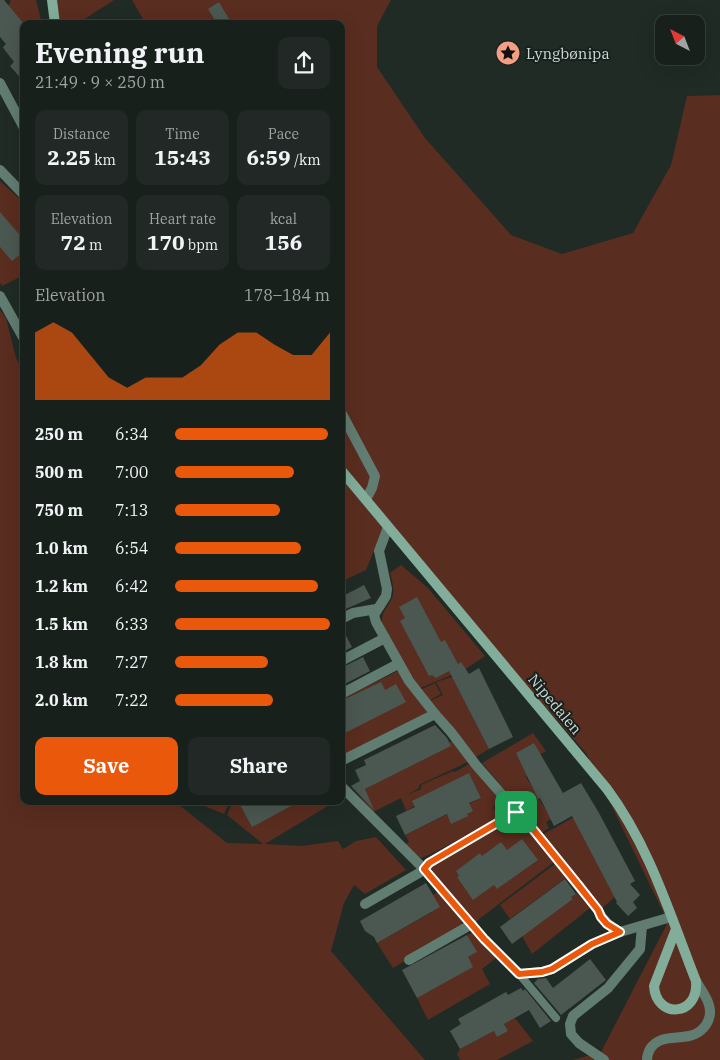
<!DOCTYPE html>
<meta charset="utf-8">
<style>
body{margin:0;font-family:"IBM Plex Serif",serif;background:#212825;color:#f1f3f6;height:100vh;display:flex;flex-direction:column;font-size:19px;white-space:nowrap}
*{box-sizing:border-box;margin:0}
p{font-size:16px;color:#9fa3a3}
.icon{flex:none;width:28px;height:28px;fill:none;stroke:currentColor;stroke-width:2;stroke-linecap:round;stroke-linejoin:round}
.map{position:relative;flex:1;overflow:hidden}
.side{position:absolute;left:20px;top:20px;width:325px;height:785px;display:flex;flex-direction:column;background:#18201c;border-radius:10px;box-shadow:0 5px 20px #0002,0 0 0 1px #363e3b}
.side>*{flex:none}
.needle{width:32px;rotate:318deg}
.buttons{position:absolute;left:655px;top:15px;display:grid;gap:10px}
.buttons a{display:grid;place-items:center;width:50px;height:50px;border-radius:10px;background:#18201c;box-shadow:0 5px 20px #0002,0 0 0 1px #363e3b;font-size:25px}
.pin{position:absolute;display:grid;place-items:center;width:42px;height:42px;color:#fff;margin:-21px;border-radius:10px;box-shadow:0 2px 8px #0006}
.round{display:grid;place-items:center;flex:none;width:52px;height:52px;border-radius:10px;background:#212825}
.overview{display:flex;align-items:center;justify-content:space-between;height:85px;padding:0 15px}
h1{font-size:28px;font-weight:700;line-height:38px}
.metrics{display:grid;grid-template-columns:repeat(3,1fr);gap:8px;height:85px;padding:5px 15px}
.metrics div{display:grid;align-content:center;border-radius:10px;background:#212825;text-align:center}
.metrics b{font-size:21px;font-weight:700}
.metrics small{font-size:14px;font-weight:400}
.metrics p{font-size:14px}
.chart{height:140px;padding:10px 15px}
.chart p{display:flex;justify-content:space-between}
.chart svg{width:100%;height:90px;margin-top:5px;fill:#ea580c;opacity:.7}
.primary-button{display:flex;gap:10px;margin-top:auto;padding:10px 15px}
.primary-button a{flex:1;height:58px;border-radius:10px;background:#ea580c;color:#fff;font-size:20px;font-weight:700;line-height:58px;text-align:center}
.primary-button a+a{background:#212825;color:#f1f3f6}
ul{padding:0 15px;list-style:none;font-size:16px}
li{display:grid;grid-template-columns:80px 60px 1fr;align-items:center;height:38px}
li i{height:12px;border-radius:6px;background:#ea580c}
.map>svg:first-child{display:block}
.green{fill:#592d1f}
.building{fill:#4b5751}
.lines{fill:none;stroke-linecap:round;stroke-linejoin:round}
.lane{stroke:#617c71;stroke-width:8}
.street{stroke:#617c71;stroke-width:10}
.secondary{stroke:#81ad9a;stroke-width:10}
.route-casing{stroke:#fff;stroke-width:10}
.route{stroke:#ea580c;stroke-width:6}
.labels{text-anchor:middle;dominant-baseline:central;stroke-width:4;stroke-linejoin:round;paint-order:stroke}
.poi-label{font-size:15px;fill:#d1d8d4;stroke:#17211d;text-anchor:start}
.street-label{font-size:15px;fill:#d1d8d4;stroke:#17211d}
</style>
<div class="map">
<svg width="720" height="1060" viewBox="0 0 720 1060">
<rect width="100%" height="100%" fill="#202b26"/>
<g class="green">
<path d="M10 0H36L42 24H33L29 20 20 27 8 5 11 2Z"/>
<path d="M47 0H114L77 24H52Z"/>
<path d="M132 0H391L377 26V67L425 138 511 235 562 254 633 233 671 165 687 96 720 95V1060H573L601 1052 668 922 586 753 385 524 366 570 341 582V24H146Z"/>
<path d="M0 181 24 203V275L2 286 0 283Z"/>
<path d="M0 310 6 318 16 358 24 372V801H174L227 843 263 844 227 815 233 801H326L328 806 265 844 302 846 338 841 343 849 356 841 376 837 406 870 365 894 354 885 344 903 331 951 425 1060H0Z"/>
<path d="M401 565 428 588 485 656 464 670 420 688 408 672 382 622C381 612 388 607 392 598 395 590 392 581 390 573Z"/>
<path d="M400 670 428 710 426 714 341 758V699Z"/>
<path d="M458 675 455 682 489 749 476 757 430 701 443 695 436 682Z"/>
<path d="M435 683 441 694 429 701 420 690Z"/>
<path d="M533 733 546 751 540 755 516 753 528 775 526 777 551 819 546 822 549 828 541 833 482 763Z"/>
<path d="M453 741 470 761 419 785V788L407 795 421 789V785L453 771 455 772 471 763 502 800 493 808 502 817 431 854 421 858 404 845 409 842 405 835 481 798 469 774 406 811 401 798 373 812 359 795 366 791 365 789 451 746 449 742Z"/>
<path d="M192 801H230L224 814Z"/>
<path d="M583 812 577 825 615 897 601 909 542 835Z"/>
<path d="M516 817 554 862 474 923 433 875 430 866Z"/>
<path d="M555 864 566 878 510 919 500 905Z"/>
<path d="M440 891 463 919 461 928 393 968 377 943 432 912 433 895Z"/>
<path d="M577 893 590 908 532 954 522 936 573 899 571 897Z"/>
<path d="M473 932 495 957V959L482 969 490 984 428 1020 417 998 468 957 476 952 467 935Z"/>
<path d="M515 1018 533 1041 497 1060H460L457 1054 460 1049 494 1031 497 1037 508 1031 504 1024Z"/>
</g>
<g class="building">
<path d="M0 0H4L24 24V82L10 66 14 62 4 49 3 47 6 44 0 37Z"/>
<path d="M219 2 232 24H216L213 17 208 9Z"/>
<path d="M0 212 24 240V251L12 261 0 247Z"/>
<path d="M364 585 371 598 341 611V597Z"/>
<path d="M417 597 441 642 445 640 458 664 461 662 469 674 479 668 513 737 489 749 449 671 436 678 432 675 429 676 400 621 405 618 399 607Z"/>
<path d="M341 626 352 647 341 653Z"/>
<path d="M363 657 370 671 341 686V668Z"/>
<path d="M381 682 385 690 396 684 406 702 341 735V701Z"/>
<path d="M435 725 447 738 451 746 365 789 374 810 351 786 360 781 355 770 366 765 364 760Z"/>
<path d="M534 743 563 793 581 783 599 813 635 881 630 884 640 895 633 902 637 908 628 916 616 903 617 902 572 816 554 826 540 798 538 799 516 753Z"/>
<path d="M469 773 481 798 469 803 473 811 467 814 468 816 451 824 447 814 405 835 396 816 415 807 412 801Z"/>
<path d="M238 801H300L252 827Z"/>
<path d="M522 839 538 860 497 889 494 885 473 900 457 877 459 876 456 871 480 853 482 856 501 842 507 850Z"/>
<path d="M565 879 576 894 571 897 573 899 512 944 500 927Z"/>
<path d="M426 883 440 907 377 943 374 937 365 931 360 921Z"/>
<path d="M467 935 477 952 468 957 473 967 417 998 402 970Z"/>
<path d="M590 959 606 980 561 1015 534 983 538 979 546 978 553 988Z"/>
<path d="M521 988 523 991 525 989 551 1021 540 1028 529 1010 504 1024 508 1031 497 1037 494 1031 460 1049 450 1031 461 1024 458 1019 506 992 508 995Z"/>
</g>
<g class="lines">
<path class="lane" d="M519 974 556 1018"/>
<g class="street">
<path d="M0 83 24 128"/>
<path d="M0 170 24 195"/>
<path d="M0 296 24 339"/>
<path d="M341 412 375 476 372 488 366 499"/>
<path d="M388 527 379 551 387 589 386 596 374 615 376 622 409 681 435 714 451 732 476 765 540 838 598 910C603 921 610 926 620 932"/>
<path d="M341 619 353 613 376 609"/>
<path d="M341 661 385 638"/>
<path d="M341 694 398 664"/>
<path d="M341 761 435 714"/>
<path d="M341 786 424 869 484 939 519 974 542 972 552 969 592 944 620 932 671 917"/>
<path d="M365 904 419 873 429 863 516 812"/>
<path d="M409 960 472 924"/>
<path d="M604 1060 579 1043 571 1034 570 1024 573 1016 608 988 640 949 642 926"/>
<path d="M647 1060C647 1055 648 1053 650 1049 659 1035 675 1039 689 1036 704 1033 713 1019 709 1005 707 997 700 988 696 981"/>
</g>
<g class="secondary">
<path d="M52 0 55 24"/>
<path d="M341 470 607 789C650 847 670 915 696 981 699 1017 656 1019 654 986L676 929"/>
</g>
</g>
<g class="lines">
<defs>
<path id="route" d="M516 812 528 823 579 886 598 910 601 917 607 924 620 932 592 944 552 969 542 972 519 974 484 939 424 869 429 863Z"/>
</defs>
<use href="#route" class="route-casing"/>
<use href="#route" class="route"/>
</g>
<defs>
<symbol id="sight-disc" viewBox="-11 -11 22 22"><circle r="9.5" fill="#f39f83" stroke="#17211d"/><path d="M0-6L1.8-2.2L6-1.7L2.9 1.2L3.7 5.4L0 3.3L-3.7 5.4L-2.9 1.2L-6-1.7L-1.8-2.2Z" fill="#111"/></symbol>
</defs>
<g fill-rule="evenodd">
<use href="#sight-disc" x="494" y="39" width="28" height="28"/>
</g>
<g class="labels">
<g class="poi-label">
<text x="526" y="53">Lyngbønipa</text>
</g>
<g class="street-label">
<text transform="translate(555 704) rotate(50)">Nipedalen</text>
</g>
</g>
</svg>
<div class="buttons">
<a><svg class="needle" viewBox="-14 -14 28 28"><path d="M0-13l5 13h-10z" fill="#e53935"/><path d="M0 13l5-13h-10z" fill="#9fa3a3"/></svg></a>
</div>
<div class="pin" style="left:516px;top:812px;background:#1e9e55"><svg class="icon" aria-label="arrive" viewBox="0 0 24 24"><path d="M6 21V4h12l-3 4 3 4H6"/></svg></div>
<section class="side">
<div class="overview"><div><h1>Evening run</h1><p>21:49 · 9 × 250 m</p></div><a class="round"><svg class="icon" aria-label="share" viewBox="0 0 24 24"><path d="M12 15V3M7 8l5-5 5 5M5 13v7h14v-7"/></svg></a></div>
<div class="metrics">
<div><p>Distance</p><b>2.25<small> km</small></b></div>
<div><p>Time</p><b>15:43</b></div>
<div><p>Pace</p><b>6:59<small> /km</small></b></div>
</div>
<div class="metrics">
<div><p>Elevation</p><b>72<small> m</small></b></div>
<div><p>Heart rate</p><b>170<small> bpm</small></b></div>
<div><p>kcal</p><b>156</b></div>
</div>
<div class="chart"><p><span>Elevation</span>178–184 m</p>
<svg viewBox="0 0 160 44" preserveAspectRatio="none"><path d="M0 44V11L10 6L20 11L30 22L40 33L50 38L60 33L70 33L80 33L90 27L100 17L110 11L120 11L130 17L140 22L150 22L160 11V44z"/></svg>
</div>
<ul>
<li><b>250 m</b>6:34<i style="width:99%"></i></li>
<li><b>500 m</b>7:00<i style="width:77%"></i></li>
<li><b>750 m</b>7:13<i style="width:68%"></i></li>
<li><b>1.0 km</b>6:54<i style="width:81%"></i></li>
<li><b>1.2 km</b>6:42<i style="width:92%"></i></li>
<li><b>1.5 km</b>6:33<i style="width:100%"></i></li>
<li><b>1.8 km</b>7:27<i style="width:60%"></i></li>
<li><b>2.0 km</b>7:22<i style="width:63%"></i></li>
</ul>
<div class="primary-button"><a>Save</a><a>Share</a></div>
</section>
</div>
